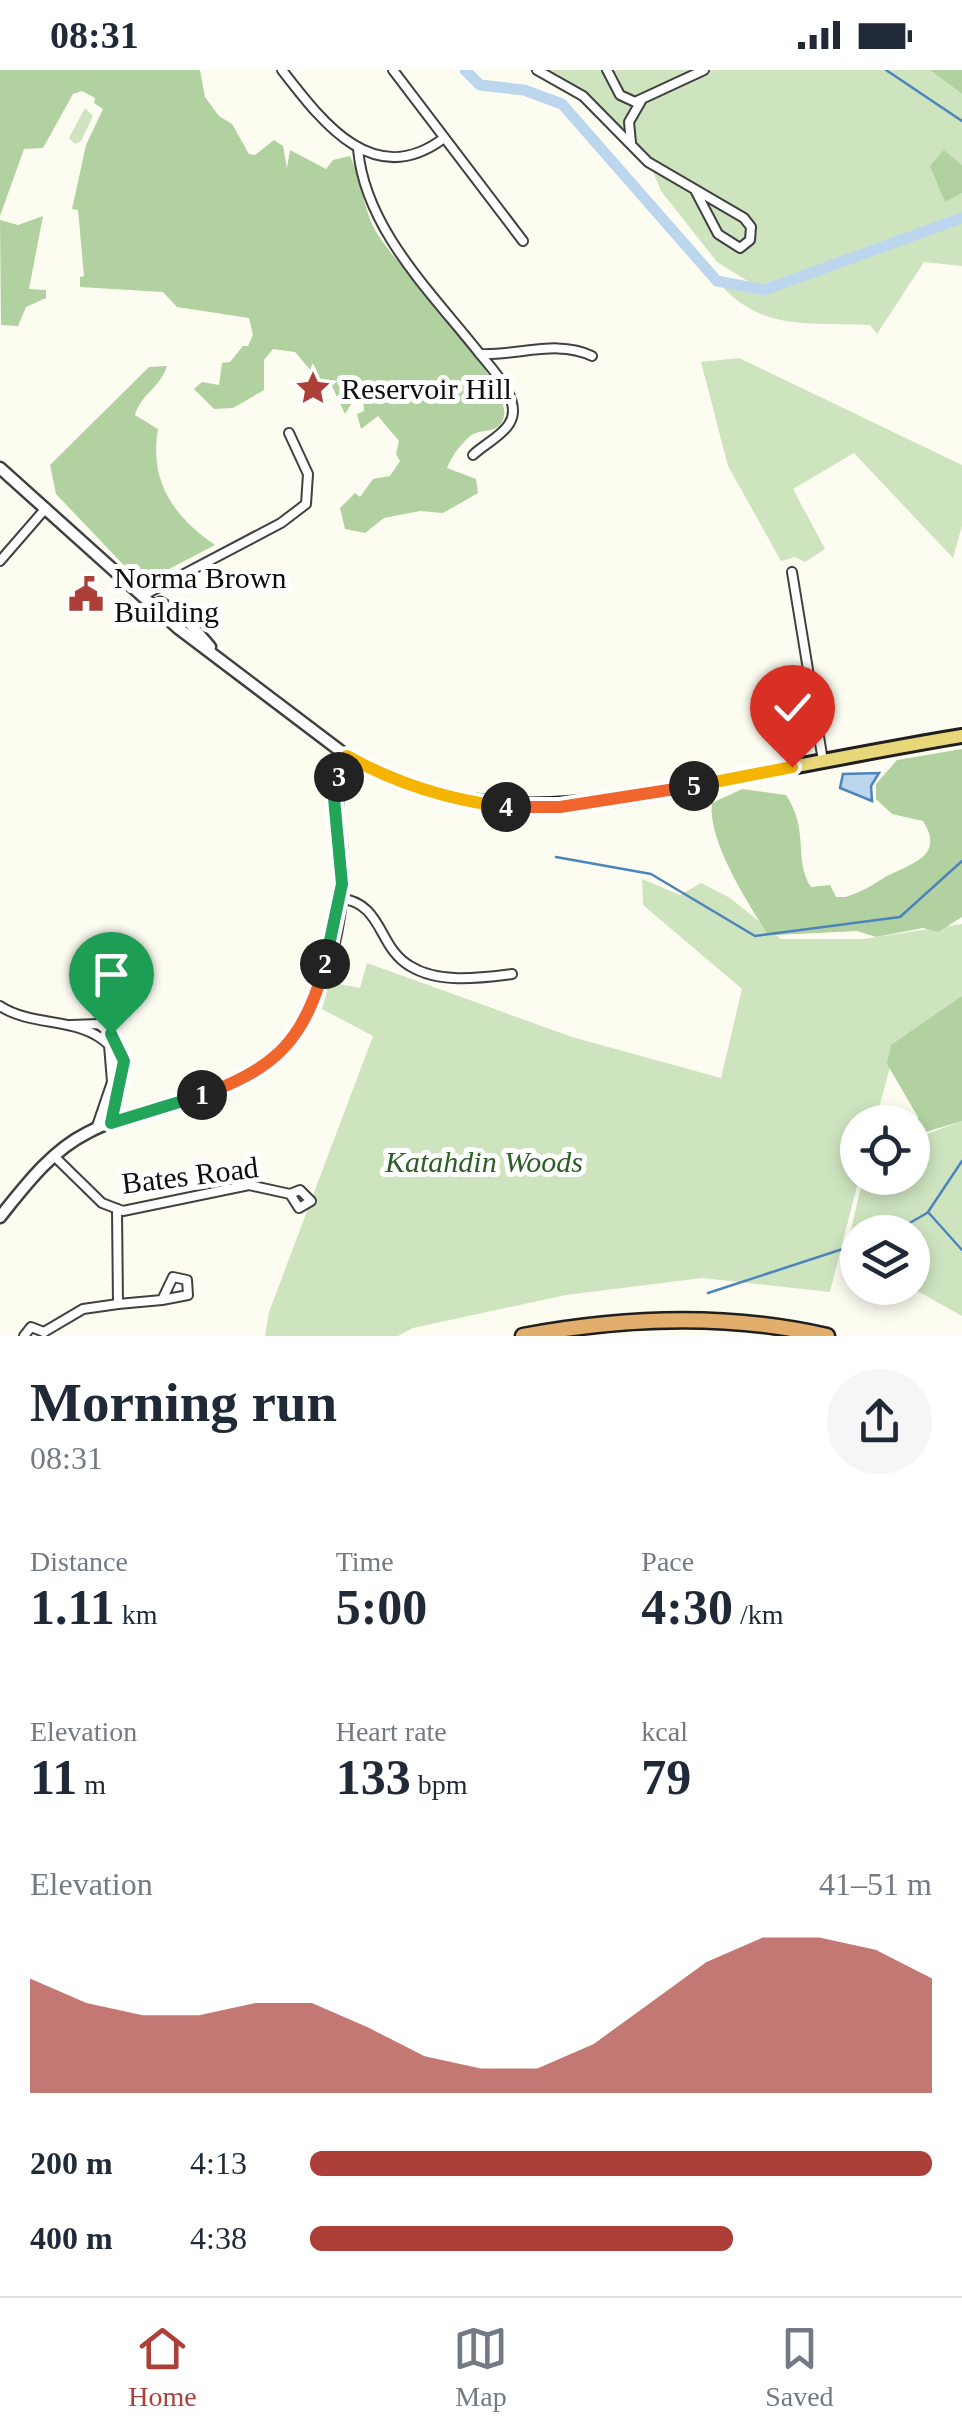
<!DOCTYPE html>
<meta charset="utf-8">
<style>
body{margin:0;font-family:"Times New Roman",serif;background:#f6f6f7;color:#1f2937;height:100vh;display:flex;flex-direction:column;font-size:38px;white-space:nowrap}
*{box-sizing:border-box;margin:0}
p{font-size:32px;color:#747a83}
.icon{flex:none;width:55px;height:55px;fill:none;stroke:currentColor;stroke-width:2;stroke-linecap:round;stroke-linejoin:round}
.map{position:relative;height:1266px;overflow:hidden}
.panel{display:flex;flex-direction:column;background:#fff;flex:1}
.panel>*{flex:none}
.controls{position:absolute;left:840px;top:1035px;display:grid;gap:20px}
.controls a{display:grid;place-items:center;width:90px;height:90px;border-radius:50%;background:#fff;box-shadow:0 5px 15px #0003;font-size:50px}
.pin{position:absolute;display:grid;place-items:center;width:85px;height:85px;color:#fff;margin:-102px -42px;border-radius:50% 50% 50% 0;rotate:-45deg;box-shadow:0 0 10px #0007}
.pin .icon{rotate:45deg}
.km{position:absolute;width:50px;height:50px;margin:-25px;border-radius:50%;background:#222;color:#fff;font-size:28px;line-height:50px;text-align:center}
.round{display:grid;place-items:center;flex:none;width:105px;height:105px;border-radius:52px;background:#f6f6f7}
.overview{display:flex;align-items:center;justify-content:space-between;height:170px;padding:0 30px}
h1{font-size:55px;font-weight:600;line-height:75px}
.metrics{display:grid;grid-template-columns:repeat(3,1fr);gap:15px;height:170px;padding:10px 30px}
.metrics div{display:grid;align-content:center}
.metrics b{font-size:50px;font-weight:600}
.metrics small{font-size:28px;font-weight:400}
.metrics p{font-size:28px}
.chart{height:280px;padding:20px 30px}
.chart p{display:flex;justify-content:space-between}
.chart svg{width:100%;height:180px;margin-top:10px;fill:#ac3f38;opacity:.7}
ul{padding:0 30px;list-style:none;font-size:32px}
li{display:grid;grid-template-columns:160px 120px 1fr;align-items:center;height:75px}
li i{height:25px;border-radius:12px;background:#ac3f38}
.status{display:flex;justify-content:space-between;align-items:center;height:70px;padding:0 50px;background:#fff;direction:ltr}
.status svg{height:28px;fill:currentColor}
.tab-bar{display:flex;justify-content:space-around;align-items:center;height:140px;border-top:2px solid #e0e1e3;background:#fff;font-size:28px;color:#747a83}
.tab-bar a{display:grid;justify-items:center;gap:5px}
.tab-bar .active{color:#ac3f38}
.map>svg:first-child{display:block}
.green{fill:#cee4bf}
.forest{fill:#b1d2a0}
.water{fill:#bcd6ee;stroke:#4d84bc;stroke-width:2.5}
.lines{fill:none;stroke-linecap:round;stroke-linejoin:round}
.stream{stroke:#4d84bc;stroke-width:2.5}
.river{stroke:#bcd6ee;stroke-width:11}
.minor-casing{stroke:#414141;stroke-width:12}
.tertiary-casing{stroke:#414141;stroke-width:15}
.primary-casing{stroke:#1f1f1f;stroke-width:18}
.motorway-casing{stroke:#1f1f1f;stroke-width:19}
.minor{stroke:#fff;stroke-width:8}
.tertiary{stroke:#fff;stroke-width:10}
.primary{stroke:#e7d778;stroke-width:12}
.motorway{stroke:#e1ae6b;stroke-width:14}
.split-1-casing{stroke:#fff;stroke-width:20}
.split-2-casing{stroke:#fff;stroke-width:20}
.split-3-casing{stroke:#fff;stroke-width:20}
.split-4-casing{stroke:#fff;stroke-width:20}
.split-5-casing{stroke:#fff;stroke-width:20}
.split-6-casing{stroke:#fff;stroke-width:20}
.split-1{stroke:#22a559;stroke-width:12}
.split-2{stroke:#f0652b;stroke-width:12}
.split-3{stroke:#22a559;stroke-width:12}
.split-4{stroke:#f5b400;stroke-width:12}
.split-5{stroke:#f0652b;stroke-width:12}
.split-6{stroke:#f5b400;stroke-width:12}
.labels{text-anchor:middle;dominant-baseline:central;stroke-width:10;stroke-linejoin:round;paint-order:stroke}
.poi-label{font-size:30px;fill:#0e0e0e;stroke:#fff;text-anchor:start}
.park-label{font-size:30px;font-style:italic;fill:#2c5e27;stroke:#fff}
.street-label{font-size:30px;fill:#0e0e0e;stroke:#fff}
</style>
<div class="status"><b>08:31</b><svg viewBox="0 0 49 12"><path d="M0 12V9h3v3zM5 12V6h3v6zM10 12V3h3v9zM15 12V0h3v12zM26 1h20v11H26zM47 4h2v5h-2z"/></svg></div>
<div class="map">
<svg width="962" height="1266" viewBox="0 0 962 1266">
<rect width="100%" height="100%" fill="#fdfcf1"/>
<g class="green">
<path d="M529 0H930L962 24V95L944 80 937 104 945 131 962 123V196L924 192 877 264 870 255C801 252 755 262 711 203L748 216 749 212 717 192 661 121 652 99 596 42 578 25Z"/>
<path d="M85 38 93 46 81 71 75 74 69 68Z"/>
<path d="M739 288 962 395V456L953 488 854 383 793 419 825 479 805 492 795 487 781 491 728 396 701 292Z"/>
<path d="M642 809 680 825 701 813 730 828 781 869H864L962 854V1017L891 994 875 1052H858L859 1108 830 1222 702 1208 566 1225 413 1258 398 1266H265L269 1242 373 966 322 939 330 912 360 918 367 893 572 967 721 1008 742 919 643 835Z"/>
<path d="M962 1051V1246L912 1218V1162H858L857 1195 843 1194 863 1108H912L913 1069Z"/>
</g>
<g class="forest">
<path d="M0 0H200L205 27 219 46 232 54 249 84 255 85 274 70 283 76 287 98 290 80 326 99 333 90 350 86C362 111 363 141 378 165 400 200 511 310 504 346 500 367 479 356 468 368 459 377 452 385 447 398L476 409 478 423 443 443 420 441 384 448 365 463 345 459 340 438 355 423 360 427 373 409 390 406 400 391 396 384 399 371 378 346 361 359 357 344 364 341 363 326 355 328 345 344 331 314 317 308 295 282 273 279 264 290V320L233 338 214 339 194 319 202 312 219 315 222 293 230 292 243 276H248L253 265 249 248 177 237 163 222 80 217V207L84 206 78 140 72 139 86 75 103 39 94 33 95 28 82 21 73 24 43 78 24 79 0 146Z"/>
<path d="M930 0H962V24Z"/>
<path d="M944 80 962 95V123L945 132 930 96Z"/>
<path d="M43 146 29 219 46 220V228L26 237 18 256 1 255 0 150 18 155Z"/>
<path d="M167 296C160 318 141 324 135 345L158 359C149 411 173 446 215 475L148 510 136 508 56 424 50 395 149 297Z"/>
<path d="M962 679V847L938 862 923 858 876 867 857 861 755 866 781 863H767C747 832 707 769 712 733L742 719 786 725C810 761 793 790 811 817L830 815 836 827H846C860 822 870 817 882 809 906 794 947 789 923 751L892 744 876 729V714L897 690Z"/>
<path d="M962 926V1051L919 1064 918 1047 887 994 891 975Z"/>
</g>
<path class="water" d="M879 703 871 716 872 731 840 718 843 704Z"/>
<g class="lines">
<g class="stream">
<path d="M886 0 962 51"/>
<path d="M556 787 651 804 755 866 900 847 962 791"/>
<path d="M962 1091 928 1142 962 1180"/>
<path d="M894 1162 927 1143"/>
<path d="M708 1223 858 1174"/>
</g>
<path class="river" d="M465 0 480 15 524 20 562 34 717 211 764 220 962 148"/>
<defs>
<g id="minor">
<path d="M282 0C323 53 374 121 444 68"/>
<path d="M393 0 523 171"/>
<path d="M537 0 583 26 648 92 744 148 751 157 750 170 740 178 718 164 696 122"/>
<path d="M607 0 620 25 635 32 704 0"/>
<path d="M631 73 629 52 641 31"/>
<path d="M358 79C365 159 432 223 480 284 517 286 558 269 592 286"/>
<path d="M473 385C483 375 502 366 509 354 524 332 493 300 480 284"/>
<path d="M0 491 46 438"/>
<path d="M792 502 823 691"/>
<path d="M146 524 281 453 306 434 308 404 289 363"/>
<path d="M339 828C384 833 377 877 410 896 439 914 480 908 512 904"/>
<path d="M0 936C34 958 80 946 109 975L112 1012 96 1059"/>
<path d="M71 955 98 954C138 978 120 1017 111 1053"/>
<path d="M54 1086 102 1133 123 1141 249 1115 290 1124 299 1138 311 1131 300 1120 290 1124"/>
<path d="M117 1139 118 1234 162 1230 173 1207 187 1210 188 1225 162 1230"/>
<path d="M44 1262 83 1239 118 1234"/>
<path d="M24 1266 31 1257 44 1262"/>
</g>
<g id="tertiary">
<path d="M0 398 178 558 347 686C326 737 345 761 342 812 340 853 328 909 308 945 261 1032 164 1022 87 1063 51 1081 25 1116 0 1147"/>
<path d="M160 533 186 549 210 577"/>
</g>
<path id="primary" d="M347 686C477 761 591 735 730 709 807 694 884 679 962 666"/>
<path id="motorway" d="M523 1266C624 1247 727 1243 827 1266"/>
</defs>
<use href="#minor" class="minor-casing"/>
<use href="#tertiary" class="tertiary-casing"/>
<use href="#primary" class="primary-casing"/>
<use href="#motorway" class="motorway-casing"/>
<use href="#minor" class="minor"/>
<use href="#tertiary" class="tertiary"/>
<use href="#primary" class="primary"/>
<use href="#motorway" class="motorway"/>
</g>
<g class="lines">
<defs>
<path id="split-1" d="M111 964 124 991 111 1053 202 1025"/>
<path id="split-2" d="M202 1025C276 999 305 969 325 894"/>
<path id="split-3" d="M325 894 342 814 334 728 339 707"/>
<path id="split-4" d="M339 707 347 686C397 714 449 730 506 737"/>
<path id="split-5" d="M506 737H560L694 716"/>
<path id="split-6" d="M694 716 792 697"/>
</defs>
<use href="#split-1" class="split-1-casing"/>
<use href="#split-2" class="split-2-casing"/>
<use href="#split-3" class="split-3-casing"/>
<use href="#split-4" class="split-4-casing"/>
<use href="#split-5" class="split-5-casing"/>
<use href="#split-6" class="split-6-casing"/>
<use href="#split-1" class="split-1"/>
<use href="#split-2" class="split-2"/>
<use href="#split-3" class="split-3"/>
<use href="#split-4" class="split-4"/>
<use href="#split-5" class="split-5"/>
<use href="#split-6" class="split-6"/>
</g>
<defs>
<symbol id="sight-bare" viewBox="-9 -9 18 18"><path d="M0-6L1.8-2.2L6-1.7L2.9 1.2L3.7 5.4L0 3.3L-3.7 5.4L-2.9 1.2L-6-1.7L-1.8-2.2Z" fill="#ac3f38" stroke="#fff" stroke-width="2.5" paint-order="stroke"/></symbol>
<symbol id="civic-bare" viewBox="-9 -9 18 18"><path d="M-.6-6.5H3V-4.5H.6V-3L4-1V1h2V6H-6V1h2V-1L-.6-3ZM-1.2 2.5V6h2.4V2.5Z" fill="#ac3f38" stroke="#fff" stroke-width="2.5" paint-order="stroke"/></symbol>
</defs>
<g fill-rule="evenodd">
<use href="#sight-bare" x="288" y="293" width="50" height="50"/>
<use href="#civic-bare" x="61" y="499" width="50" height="50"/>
</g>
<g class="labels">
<g class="poi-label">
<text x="341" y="318">Reservoir Hill</text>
<text x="114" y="507">Norma Brown<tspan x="114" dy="34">Building</tspan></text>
</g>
<g class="park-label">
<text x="484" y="1091">Katahdin Woods</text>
</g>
<g class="street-label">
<text transform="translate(190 1105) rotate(-7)">Bates Road</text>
</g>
</g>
</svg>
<div class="controls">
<a><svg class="icon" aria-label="locate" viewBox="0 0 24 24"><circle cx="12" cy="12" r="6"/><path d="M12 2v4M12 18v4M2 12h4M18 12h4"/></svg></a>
<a><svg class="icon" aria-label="layers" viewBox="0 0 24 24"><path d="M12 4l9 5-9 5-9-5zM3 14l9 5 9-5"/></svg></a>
</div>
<div class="pin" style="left:111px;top:964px;background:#1e9e55"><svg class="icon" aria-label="arrive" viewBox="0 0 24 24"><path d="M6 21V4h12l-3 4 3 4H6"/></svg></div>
<div class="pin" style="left:792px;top:697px;background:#d93025"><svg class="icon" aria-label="check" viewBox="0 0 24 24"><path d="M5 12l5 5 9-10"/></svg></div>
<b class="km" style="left:202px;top:1025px">1</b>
<b class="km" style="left:325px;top:894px">2</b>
<b class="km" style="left:339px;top:707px">3</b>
<b class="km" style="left:506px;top:737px">4</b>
<b class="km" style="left:694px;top:716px">5</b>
</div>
<section class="panel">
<div class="overview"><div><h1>Morning run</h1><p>08:31</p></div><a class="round"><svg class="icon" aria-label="share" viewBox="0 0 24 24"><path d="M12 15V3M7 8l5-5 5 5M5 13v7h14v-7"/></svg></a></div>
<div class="metrics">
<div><p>Distance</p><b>1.11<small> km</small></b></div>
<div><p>Time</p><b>5:00</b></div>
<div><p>Pace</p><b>4:30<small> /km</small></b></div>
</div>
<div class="metrics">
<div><p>Elevation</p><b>11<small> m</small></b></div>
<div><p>Heart rate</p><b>133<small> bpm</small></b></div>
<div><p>kcal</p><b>79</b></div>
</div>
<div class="chart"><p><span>Elevation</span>41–51 m</p>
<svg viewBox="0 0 160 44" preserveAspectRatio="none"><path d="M0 44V16L10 22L20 25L30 25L40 22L50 22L60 28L70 35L80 38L90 38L100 32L110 22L120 12L130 6L140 6L150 9L160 16V44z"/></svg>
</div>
<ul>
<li><b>200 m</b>4:13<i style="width:100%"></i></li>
<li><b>400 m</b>4:38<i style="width:68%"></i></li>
</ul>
</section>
<nav class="tab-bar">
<a class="active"><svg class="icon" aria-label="home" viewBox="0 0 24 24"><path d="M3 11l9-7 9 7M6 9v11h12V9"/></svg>Home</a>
<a><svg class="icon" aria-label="map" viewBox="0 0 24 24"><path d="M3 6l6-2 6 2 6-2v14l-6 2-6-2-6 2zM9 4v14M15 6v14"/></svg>Map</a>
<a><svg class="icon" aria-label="saved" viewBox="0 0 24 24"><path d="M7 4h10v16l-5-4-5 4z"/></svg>Saved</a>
</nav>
